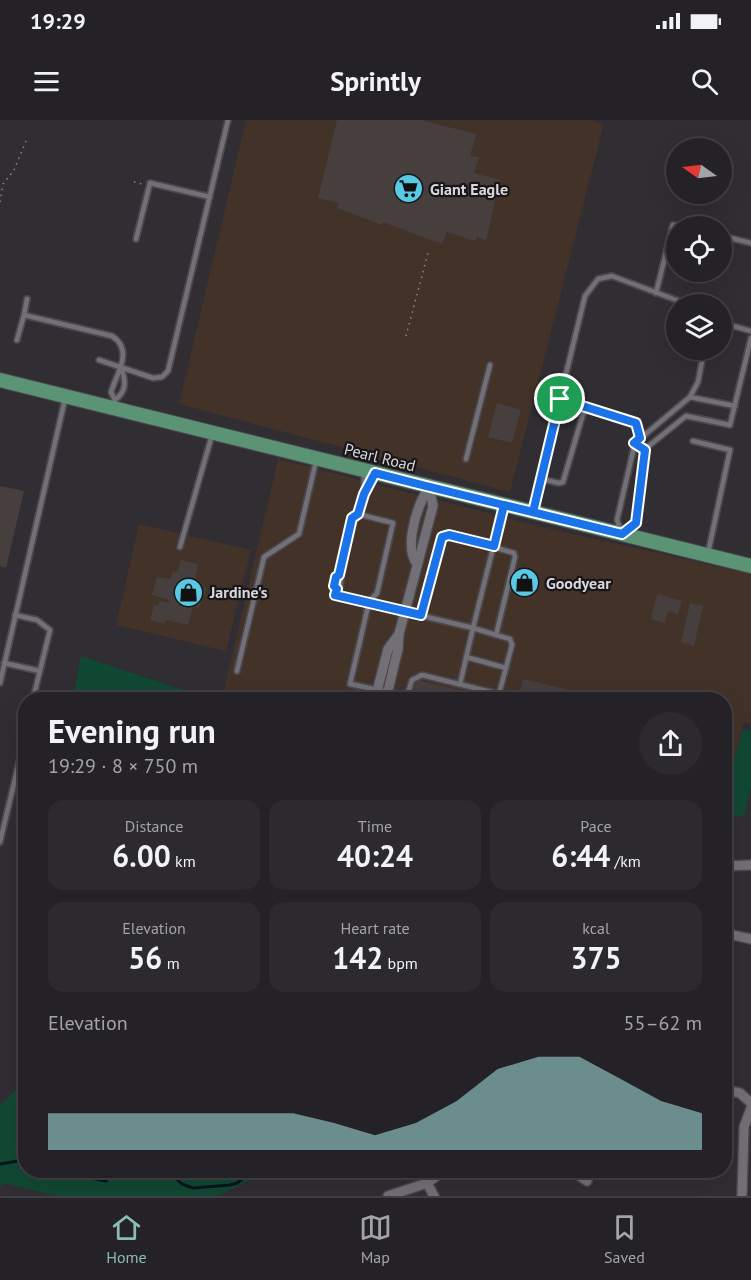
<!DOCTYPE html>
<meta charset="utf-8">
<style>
body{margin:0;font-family:"PT Sans",sans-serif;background:#2c2a2e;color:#f1f3f6;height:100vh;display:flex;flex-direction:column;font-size:22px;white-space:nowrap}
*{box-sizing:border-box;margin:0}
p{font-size:20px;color:#a3a4a7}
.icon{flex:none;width:33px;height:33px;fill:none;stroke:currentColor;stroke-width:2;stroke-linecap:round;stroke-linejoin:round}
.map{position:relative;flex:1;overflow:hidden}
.side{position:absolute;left:18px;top:572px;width:714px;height:486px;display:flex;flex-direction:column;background:#242226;border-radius:24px;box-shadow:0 6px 24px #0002,0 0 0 2px #413f43}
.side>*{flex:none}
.needle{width:39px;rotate:284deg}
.tools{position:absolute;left:666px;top:18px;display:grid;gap:12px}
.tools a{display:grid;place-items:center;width:66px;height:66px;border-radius:50%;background:#242226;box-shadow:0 6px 24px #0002,0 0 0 2px #413f43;font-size:30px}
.pin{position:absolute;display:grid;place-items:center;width:51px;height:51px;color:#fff;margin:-26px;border:3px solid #fff;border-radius:50%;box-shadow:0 2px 6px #0007}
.round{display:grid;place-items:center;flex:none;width:63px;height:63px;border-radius:32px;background:#2c2a2e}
.head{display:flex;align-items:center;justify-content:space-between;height:102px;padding:0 30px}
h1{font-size:33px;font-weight:700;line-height:45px}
.figures{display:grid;grid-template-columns:repeat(3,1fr);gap:9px;height:102px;padding:6px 30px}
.figures div{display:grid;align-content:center;border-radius:15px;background:#2c2a2e;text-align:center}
.figures b{font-size:30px;font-weight:700}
.figures small{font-size:16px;font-weight:400}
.figures p{font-size:16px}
.chart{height:168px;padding:12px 30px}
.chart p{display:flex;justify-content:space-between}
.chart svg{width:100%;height:108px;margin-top:6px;fill:#8bbbb9;opacity:.7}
.status{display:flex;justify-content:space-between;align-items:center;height:42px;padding:0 30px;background:#242226;direction:ltr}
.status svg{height:16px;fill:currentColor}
header{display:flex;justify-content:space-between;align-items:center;height:78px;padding:0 30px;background:#242226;font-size:27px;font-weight:700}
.tab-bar{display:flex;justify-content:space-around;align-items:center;height:84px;border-top:2px solid #413f43;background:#242226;font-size:16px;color:#a3a4a7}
.tab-bar a{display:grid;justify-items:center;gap:3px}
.tab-bar .selected{color:#8bbbb9}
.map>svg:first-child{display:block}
.commercial{fill:#433228}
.green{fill:#114833}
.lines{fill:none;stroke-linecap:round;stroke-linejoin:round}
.stream{stroke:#05171b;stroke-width:3}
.building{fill:#473e3e}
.lane-casing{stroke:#4a484d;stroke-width:8}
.street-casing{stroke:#4a484d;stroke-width:12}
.primary-casing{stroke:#4a484d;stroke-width:16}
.path{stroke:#8b888d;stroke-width:1.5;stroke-dasharray:1.5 4.5;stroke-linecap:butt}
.lane{stroke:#736f76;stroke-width:4.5}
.street{stroke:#736f76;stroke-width:9}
.primary{stroke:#5a9475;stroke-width:14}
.route-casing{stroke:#fff;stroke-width:12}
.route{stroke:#1a73e8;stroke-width:8}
.labels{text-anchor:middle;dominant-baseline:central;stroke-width:4.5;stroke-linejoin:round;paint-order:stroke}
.poi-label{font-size:16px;font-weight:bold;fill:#d9d7db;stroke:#181619;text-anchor:start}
.street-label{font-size:16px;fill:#d9d7db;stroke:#181619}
</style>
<div class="status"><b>19:29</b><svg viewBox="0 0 49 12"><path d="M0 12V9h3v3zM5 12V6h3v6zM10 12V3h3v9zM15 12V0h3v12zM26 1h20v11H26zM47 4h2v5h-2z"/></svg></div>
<header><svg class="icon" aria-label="menu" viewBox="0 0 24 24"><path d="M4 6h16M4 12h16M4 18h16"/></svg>Sprintly<svg class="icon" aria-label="search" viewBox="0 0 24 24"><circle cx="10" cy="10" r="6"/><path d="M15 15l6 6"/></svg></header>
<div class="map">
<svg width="751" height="1076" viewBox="0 0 751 1076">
<rect width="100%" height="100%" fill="#302d33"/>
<g class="commercial">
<path d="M246 0H590L604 4 510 372 179 284Z"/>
<path d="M278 339 538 406 751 454V604L744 602 725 675 724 579H222Z"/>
<path d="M139 404 251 430 226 531 116 505Z"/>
</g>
<g class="green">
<path d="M81 536 211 579H73Z"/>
<path d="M746 610 751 611V667L744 695 730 698 725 697V675L742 611Z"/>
<path d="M25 961 26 1050H257L246 1062 217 1076H57L3 1063 0 1067V985Z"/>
</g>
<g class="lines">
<g class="stream">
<path d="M0 1044 18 1041 26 1043"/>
<path d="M64 1050 76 1055 106 1061 109 1056 118 1052 153 1056H173L182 1064 193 1068 230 1065 237 1063 254 1050"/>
</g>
</g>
<g class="building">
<path d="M337 0H421L476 14 470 36 479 37 474 53 500 60 486 121 477 116 475 121 447 112 442 124 383 102 382 105 337 88 339 83 318 78Z"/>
<path d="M497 283 521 290 512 323 488 317Z"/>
<path d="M0 366 24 371 6 448 0 446Z"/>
<path d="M181 440 198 444 194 465 206 468 204 476H202L199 488 193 486 188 505 166 500 165 504 150 500 154 485 158 486 160 481 169 483V480L152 475 157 457 170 459 173 451 177 452Z"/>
<path d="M657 474 682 481 678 494 668 491 665 503 651 499Z"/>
<path d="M690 483 703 486 694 526 681 522Z"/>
<path d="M523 559 603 578V579H518Z"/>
<path d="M416 560 494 578 493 579H411Z"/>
</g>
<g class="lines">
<defs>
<g id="lane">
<path d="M722 116 751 123"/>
<path d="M136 119 150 63 210 77"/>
<path d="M656 173 673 105 678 106"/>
<path d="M24 195 27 179"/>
<path d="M722 203 751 211"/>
<path d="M17 220 24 195 112 216C134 230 117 253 111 272L115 280 113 286"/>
<path d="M704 230 698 262 690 277 635 323 617 400 622 414 636 403 645 329 686 296 730 305 751 218"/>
<path d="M99 240 153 258 162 257 168 251 228 0"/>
<path d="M690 277 735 286"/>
<path d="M560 279 636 303 640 318"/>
<path d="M115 280C127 271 126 261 121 247"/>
<path d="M693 321 730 330 708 433"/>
<path d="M466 339 490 245"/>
<path d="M364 353V374L358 394 393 403 377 473 369 482 350 564 407 576 412 560 422 555 499 574 501 579"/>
<path d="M541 359 559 363 563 362 585 287"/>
<path d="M364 374 374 356"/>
<path d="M533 389 585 176 598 159 612 156 687 184"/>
<path d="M180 427 212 315"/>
<path d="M493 427 514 433 515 437 496 515"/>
<path d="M339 455 341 459 340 467 337 469 335 475 473 508 503 388"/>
<path d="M337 469 334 466 339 455 352 398 358 394"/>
<path d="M15 495 37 500 50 510 33 579"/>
<path d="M421 495 442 417 449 415 493 426"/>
<path d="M466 537 506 548"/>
<path d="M4 543 40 551"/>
<path d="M237 551 264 437 299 414 316 341"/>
<path d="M0 563 65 279"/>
<path d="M460 564 473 508 510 519 512 525 499 574"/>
<path d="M656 579H659"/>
<path d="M0 722 26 613"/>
</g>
<g id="street">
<path d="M417 444C403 426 418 384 429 367"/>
<path d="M375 579 388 529 399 514"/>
<path d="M386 579 398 529 399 514 433 386 429 367"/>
<path d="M724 746 751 745"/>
<path d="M724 813 751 819"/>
<path d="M724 970 740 973 751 983"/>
<path d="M571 1050 587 1061"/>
<path d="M427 1063 434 1076"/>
<path d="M388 1076 427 1063 445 1050"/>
<path d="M742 1076 744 1007 751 988"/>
</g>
<path id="primary" d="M0 260 751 446"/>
</defs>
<use href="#lane" class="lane-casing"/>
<use href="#street" class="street-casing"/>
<use href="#primary" class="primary-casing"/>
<g class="path">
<path d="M134 62 142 64"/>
<path d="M0 82 3 64 14 50 26 21"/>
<path d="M406 216 428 133"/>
</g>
<use href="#lane" class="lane"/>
<use href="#street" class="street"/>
<use href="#primary" class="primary"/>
</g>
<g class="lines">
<defs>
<path id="route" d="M560 279 533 392 504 385 494 426 449 415 442 417 421 495 335 475 337 469 334 466 336 457 339 455 352 398 358 394 364 374 375 353C457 374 539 394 622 414L636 403 645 330 634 323 640 318 636 303 560 279"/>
</defs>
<use href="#route" class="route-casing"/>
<use href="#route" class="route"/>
</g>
<defs>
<symbol id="supermarket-disc" viewBox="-11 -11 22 22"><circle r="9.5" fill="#57c9e2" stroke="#181619"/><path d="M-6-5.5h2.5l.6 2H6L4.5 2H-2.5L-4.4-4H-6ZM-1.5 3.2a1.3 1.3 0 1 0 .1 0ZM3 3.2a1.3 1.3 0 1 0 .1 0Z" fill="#111"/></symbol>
<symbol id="shop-disc" viewBox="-11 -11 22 22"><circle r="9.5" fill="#57c9e2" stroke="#181619"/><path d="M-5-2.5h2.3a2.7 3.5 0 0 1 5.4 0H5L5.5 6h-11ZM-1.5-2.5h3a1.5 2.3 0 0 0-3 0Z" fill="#111"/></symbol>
</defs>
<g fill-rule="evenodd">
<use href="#supermarket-disc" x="392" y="52" width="33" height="33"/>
<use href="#shop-disc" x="508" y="446" width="33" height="33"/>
<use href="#shop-disc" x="172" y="456" width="33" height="33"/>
</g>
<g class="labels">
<g class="poi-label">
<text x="430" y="69">Giant Eagle</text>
<text x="546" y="463">Goodyear</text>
<text x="210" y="472">Jardine's</text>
</g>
<g class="street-label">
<text transform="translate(380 337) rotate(14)">Pearl Road</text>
</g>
</g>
</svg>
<div class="tools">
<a><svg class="needle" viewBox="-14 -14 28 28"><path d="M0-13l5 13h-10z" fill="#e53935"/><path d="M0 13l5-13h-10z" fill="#a3a4a7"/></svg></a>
<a><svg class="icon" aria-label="locate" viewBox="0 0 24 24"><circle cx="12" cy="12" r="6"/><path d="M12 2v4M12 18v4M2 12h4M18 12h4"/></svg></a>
<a><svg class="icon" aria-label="layers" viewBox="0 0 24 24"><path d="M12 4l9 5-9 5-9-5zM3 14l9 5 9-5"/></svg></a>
</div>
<div class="pin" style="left:560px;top:279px;background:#1e9e55"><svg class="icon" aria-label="arrive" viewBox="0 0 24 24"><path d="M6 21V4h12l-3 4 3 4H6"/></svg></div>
<section class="side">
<div class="head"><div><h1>Evening run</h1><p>19:29 · 8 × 750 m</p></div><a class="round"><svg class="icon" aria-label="share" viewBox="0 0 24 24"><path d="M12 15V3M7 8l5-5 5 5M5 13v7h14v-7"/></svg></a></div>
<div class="figures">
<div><p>Distance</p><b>6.00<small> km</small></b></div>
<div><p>Time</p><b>40:24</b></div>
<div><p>Pace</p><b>6:44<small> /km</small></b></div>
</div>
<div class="figures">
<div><p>Elevation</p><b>56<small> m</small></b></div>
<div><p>Heart rate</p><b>142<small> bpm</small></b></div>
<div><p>kcal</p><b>375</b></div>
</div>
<div class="chart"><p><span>Elevation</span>55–62 m</p>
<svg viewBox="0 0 160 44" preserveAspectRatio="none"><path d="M0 44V29L10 29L20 29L30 29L40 29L50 29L60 29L70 33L80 38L90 33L100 24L110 11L120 6L130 6L140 15L150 24L160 29V44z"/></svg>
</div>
</section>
</div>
<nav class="tab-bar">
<a class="selected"><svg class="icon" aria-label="home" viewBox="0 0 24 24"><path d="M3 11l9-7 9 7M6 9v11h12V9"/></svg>Home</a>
<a><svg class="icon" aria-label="map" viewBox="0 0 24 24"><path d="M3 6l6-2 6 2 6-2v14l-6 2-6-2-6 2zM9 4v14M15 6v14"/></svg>Map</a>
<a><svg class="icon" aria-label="saved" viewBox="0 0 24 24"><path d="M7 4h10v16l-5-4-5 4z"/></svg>Saved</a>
</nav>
